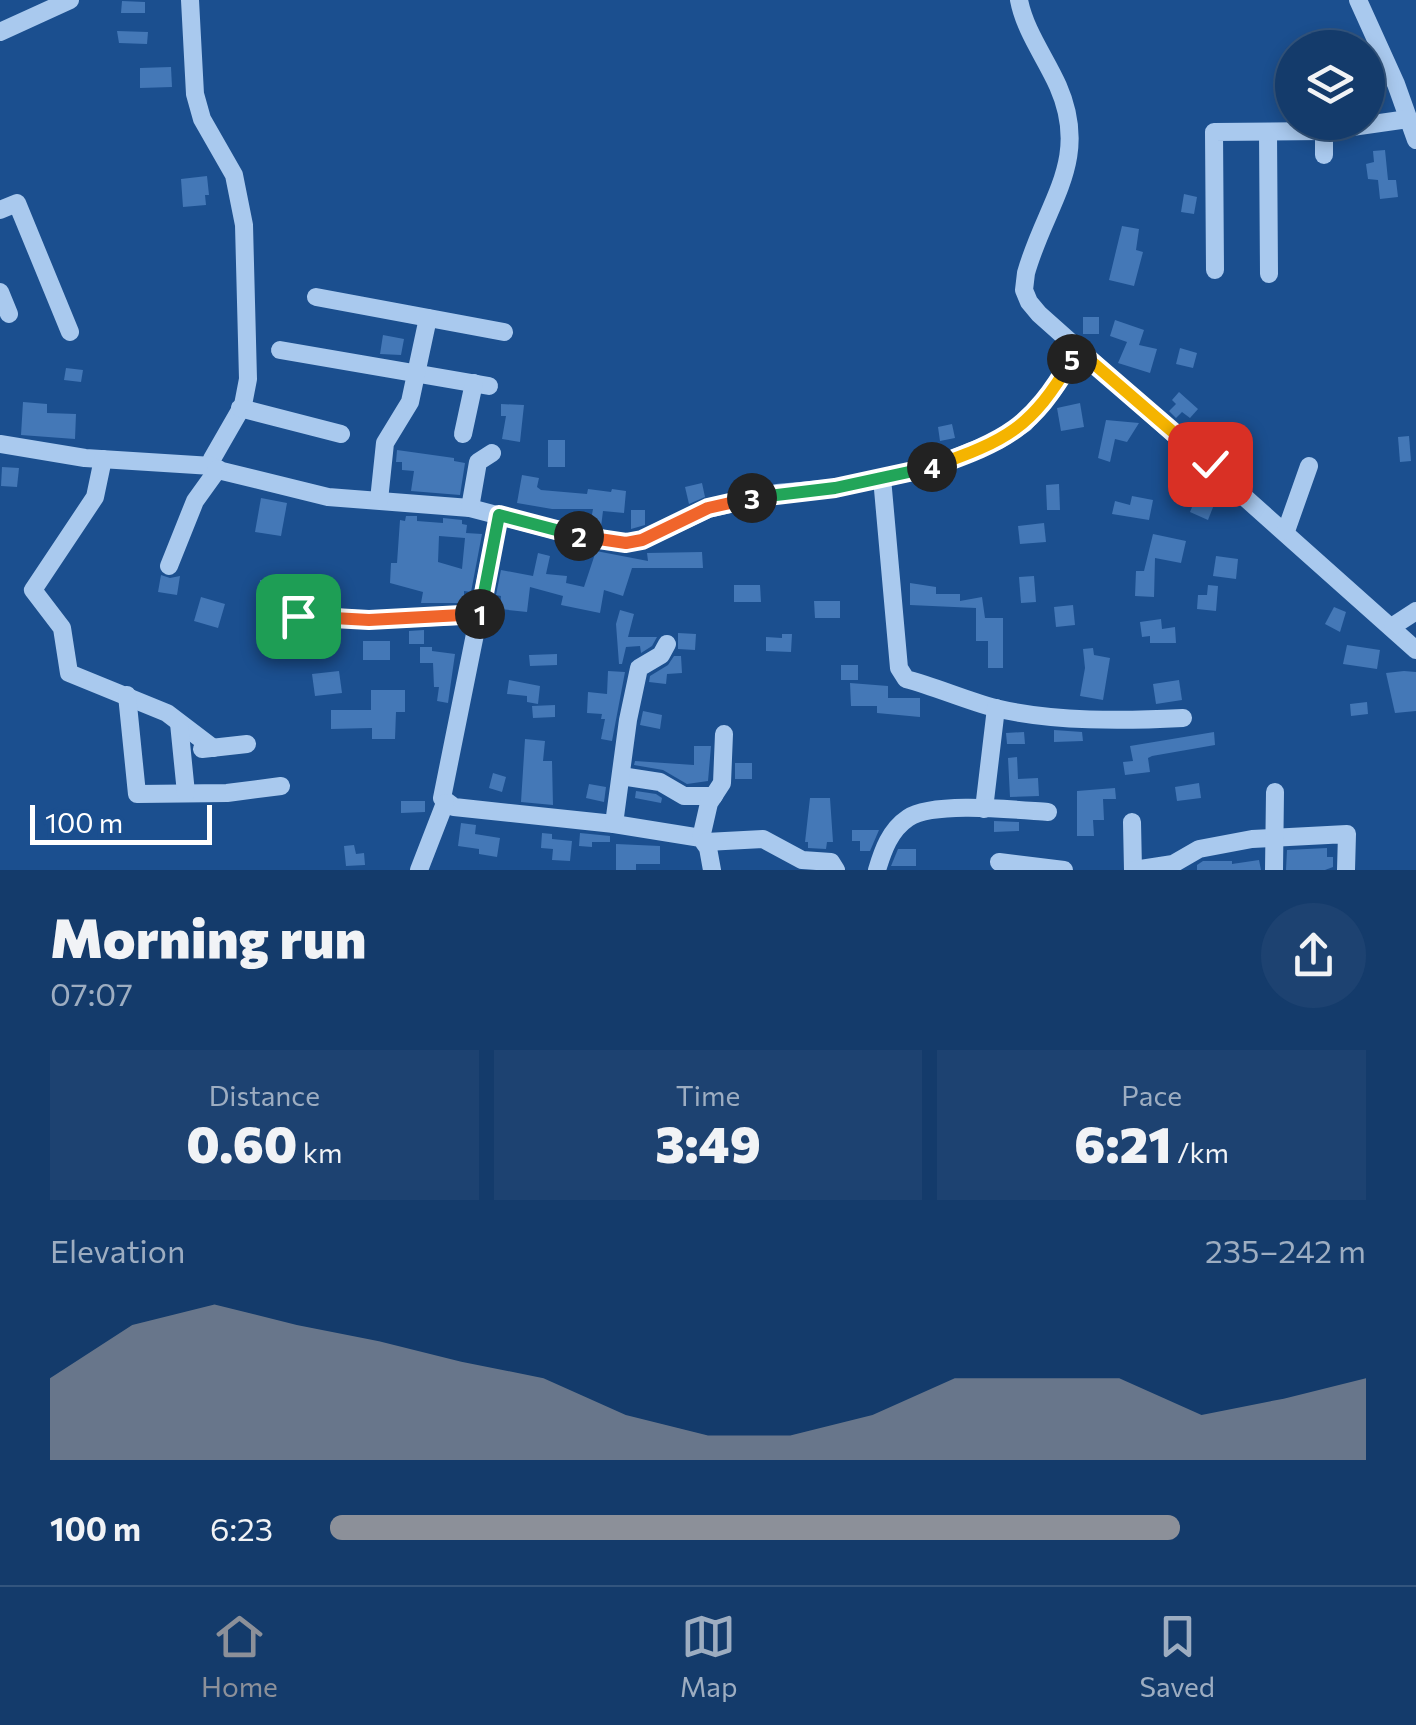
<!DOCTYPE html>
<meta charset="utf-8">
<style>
body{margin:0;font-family:Commissioner,sans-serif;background:#1d4271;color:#f1f3f6;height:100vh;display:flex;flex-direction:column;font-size:38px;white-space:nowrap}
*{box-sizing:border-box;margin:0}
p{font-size:32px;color:#9dadc1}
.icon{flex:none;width:55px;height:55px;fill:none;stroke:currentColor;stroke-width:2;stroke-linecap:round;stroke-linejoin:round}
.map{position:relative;height:870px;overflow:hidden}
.sheet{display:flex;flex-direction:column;background:#143b6b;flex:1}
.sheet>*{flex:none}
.controls{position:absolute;left:1275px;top:30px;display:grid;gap:20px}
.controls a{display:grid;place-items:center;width:110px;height:110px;border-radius:50%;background:#143b6b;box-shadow:0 5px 15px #0003,0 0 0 2px #33557e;font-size:50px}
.scale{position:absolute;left:30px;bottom:25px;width:182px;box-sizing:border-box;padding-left:10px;border:5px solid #fff;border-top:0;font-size:28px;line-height:35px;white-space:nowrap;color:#fff;-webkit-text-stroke:8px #1b4f8f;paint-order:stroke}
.pin{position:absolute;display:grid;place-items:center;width:85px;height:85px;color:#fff;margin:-42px;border-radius:20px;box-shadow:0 5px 15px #0006}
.km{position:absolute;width:50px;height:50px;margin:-25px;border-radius:50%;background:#222;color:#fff;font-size:28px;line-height:50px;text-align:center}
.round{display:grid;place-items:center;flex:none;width:105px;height:105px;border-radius:52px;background:#1d4271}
.overview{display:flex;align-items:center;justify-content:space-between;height:170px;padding:0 50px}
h1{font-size:55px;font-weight:800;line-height:75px}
.stats{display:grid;grid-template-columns:repeat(3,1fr);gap:15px;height:170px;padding:10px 50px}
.stats div{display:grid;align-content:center;border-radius:0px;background:#1d4271;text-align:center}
.stats b{font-size:50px;font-weight:800}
.stats small{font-size:28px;font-weight:400}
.stats p{font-size:28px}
.chart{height:280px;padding:20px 50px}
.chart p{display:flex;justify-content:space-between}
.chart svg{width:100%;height:180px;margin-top:10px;fill:#8c9099;opacity:.7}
ul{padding:0 50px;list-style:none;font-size:32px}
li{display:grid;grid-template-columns:160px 120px 1fr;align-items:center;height:75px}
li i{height:25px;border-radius:12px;background:#8c9099}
.dock{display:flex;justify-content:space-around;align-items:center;height:140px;border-top:2px solid #33557e;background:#143b6b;font-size:28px;color:#9dadc1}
.dock a{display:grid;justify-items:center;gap:5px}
.dock .selected{color:#8c9099}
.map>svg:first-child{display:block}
.building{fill:#4478b7;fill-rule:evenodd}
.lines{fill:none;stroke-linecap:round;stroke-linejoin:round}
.minor{stroke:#a9c9ee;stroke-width:18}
.split-1-casing{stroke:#fff;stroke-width:20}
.split-2-casing{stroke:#fff;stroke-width:20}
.split-3-casing{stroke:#fff;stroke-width:20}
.split-4-casing{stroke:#fff;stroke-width:20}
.split-5-casing{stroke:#fff;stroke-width:20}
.split-6-casing{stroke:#fff;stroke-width:20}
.split-1{stroke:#f0652b;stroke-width:12}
.split-2{stroke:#22a559;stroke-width:12}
.split-3{stroke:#f0652b;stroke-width:12}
.split-4{stroke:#22a559;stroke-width:12}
.split-5{stroke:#f5b400;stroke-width:12}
.split-6{stroke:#f5b400;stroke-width:12}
</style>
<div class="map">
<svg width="1416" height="870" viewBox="0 0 1416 870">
<rect width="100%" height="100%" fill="#1b4f8f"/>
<g class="building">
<path d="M122 1 145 2V13H121Z"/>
<path d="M117 31 148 32 147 44 119 43Z"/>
<path d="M171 67 172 87 140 88V68Z"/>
<path d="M1385 150 1388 180H1396L1398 197 1380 199 1378 180 1368 179 1366 164 1374 162 1373 151Z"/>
<path d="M207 176 209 195H205L206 205 183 207 181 179Z"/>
<path d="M1184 194 1197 197 1194 214 1181 212Z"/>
<path d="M1122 226 1139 229 1136 250 1143 252 1134 286 1109 280Z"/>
<rect x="1083" y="317" width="16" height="17"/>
<path d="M1115 320 1144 330 1139 345 1157 349 1150 373 1118 363 1127 342 1110 336Z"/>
<path d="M383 335 404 339 401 355 380 354Z"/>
<path d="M1180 348 1197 353 1193 368 1176 364Z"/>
<path d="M66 368 83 370 81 382 64 380Z"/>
<path d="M1179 392 1198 409 1190 418 1182 412 1176 418 1169 411 1176 404 1172 400Z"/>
<path d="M23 402 47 404V413L76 414 75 439 21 435Z"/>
<path d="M1080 403 1084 427 1061 431 1057 408Z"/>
<path d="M501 404 524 405 520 442 502 439 506 416H501Z"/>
<path d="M1106 420 1139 423 1127 442 1115 439 1110 462 1098 458Z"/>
<path d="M952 424 955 438 940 441 938 427Z"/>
<path d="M1409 436 1411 461 1400 462 1398 437Z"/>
<rect x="548" y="440" width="17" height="27"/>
<path d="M397 450 454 458V461L465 463 460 495 411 491 414 471 402 470V462H396Z"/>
<path d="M2 467 19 468 17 487 1 486Z"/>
<path d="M522 475 539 478 537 487 541 490 587 494 588 489 611 492 612 489 626 491 624 513 603 511 601 527 590 525 593 509H552L517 503Z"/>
<path d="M702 483 705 497 689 504 685 487Z"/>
<path d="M1059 484 1060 510H1047L1046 485Z"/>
<path d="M1199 490 1217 497 1208 520 1190 512Z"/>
<path d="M1132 496 1153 500 1149 520 1112 514 1115 501 1130 505Z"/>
<path d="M261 498 287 503 281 536 255 532Z"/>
<path d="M631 510H645V525L631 529Z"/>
<path d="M406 516H417V521L443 523V518L462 520V524L467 525 466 533 482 534 471 592 464 591V603H421L423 592 390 583 391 563H397L400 520 405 521ZM439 536 465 538 462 569 438 562Z"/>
<path d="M1044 523 1046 542 1020 544 1018 526Z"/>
<path d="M1153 534 1186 541 1181 563 1155 558 1154 597 1135 596 1136 571H1144Z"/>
<path d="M596 551 648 561 647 553 702 552 703 568H632L623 596 604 590 600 613 561 605 563 596 530 587 527 612 500 609 501 596 496 595 501 570 533 576 538 553 550 556 546 574 567 576 566 583 584 587Z"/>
<path d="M1216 556 1238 559 1236 579 1213 576Z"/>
<path d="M161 575 170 578 180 576 177 595 158 592Z"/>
<path d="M1034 576 1036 602 1021 603 1019 577Z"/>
<path d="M260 580 282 581V601L260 603Z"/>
<path d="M910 583 936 587V594H960V601L982 597 985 618H1003V668H988V641H976V608L910 605Z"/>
<path d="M734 585H760L761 602H734Z"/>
<path d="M1208 585 1218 586 1216 611 1197 609 1198 595H1207Z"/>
<path d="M201 597 225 604 218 628 194 621Z"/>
<path d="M814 601H840V618H815Z"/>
<path d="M1073 605 1075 625 1056 627 1054 607Z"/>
<path d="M1334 607 1346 612 1340 632 1325 624Z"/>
<path d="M620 610 634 614 628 637H657L652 646 641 653 640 646 626 647 622 664H619L616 624Z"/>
<path d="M1161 619 1162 629 1175 627 1176 643H1150V636L1142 637 1140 622Z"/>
<path d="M260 622 292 626 291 639 259 636Z"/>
<path d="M424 630V644H409V631Z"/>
<path d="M678 633 696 634 695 650 678 649Z"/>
<path d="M782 634H792L791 652 766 651V637L782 638Z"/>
<rect x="363" y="641" width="27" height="19"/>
<path d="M1347 645 1380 650 1377 669 1343 664Z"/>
<path d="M420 647H432V651L455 654 448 703 437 701 439 687H434L433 663H420Z"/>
<path d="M1093 648 1094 655 1110 658 1103 700 1080 696 1085 668 1083 649Z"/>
<path d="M557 654V665L530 666 529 655Z"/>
<path d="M674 656H681L682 673 667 674 666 684 649 682 650 676 668 665Z"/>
<rect x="841" y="665" width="17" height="15"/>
<path d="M339 671 342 693 315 696 312 674Z"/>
<path d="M608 671 625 672 612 741 601 739 605 719H601L602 714 587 713 588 692 607 694Z"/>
<path d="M1404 671 1416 672V711L1395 713 1386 673Z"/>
<path d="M509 680 540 686 538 704 527 702V696L507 694Z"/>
<path d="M1179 680 1182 700 1156 704 1153 684Z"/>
<path d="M850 683 888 686V698H920V717L877 713V706H851Z"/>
<path d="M371 690H405V712H396L395 739H372V728L331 729V710H371Z"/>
<path d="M1367 702 1368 714 1351 716 1350 704Z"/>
<path d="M555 705V717L533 718 532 706Z"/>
<path d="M643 711 662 715 660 729 640 725Z"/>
<path d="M1054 730 1082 732 1083 741 1054 742Z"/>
<path d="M1024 732 1025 744H1007L1006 733Z"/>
<path d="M1214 732 1215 745 1152 756 1148 758 1150 772 1125 775 1123 762 1133 761 1130 746Z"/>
<path d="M525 739 545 741 543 761H552L553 805 521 802Z"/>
<path d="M694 746H711L708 781 687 784 663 770 634 765 635 761 694 765Z"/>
<path d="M1017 757 1018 779 1038 778 1039 796 1010 797 1008 758Z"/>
<rect x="735" y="763" width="17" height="16"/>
<path d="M493 773 506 777 502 792 489 788Z"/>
<path d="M1199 783 1201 798 1177 801 1175 787Z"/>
<path d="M589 784 606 787 604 802 586 798Z"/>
<path d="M1115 788 1116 799H1103L1104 820H1093L1094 836H1077V791Z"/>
<path d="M636 791 656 794 662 798 661 803 635 798Z"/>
<path d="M810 798H830L833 842H827L826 849 808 848V842H805Z"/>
<path d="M401 801H425V812L401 813Z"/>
<path d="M994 821 1019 822V831L994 832Z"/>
<path d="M461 823 476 825 475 834 500 838 497 857 479 854V849L458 846Z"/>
<path d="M852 830H879L870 851H860V841H852Z"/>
<path d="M542 833 552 834V839L572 841 570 861 552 860 553 849 541 848Z"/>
<path d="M580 833 610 836V842H592V847L579 846Z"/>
<path d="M616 844 660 846V864H636V870H616Z"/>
<path d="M354 845 356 854 364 853 365 865 346 866 344 846Z"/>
<path d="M1327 848V857H1333V867L1325 870H1286L1287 850Z"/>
<path d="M898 849H916V866H891Z"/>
<path d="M1259 860 1261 870H1197V865L1203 861H1232V864Z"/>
</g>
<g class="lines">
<g class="minor">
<path d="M190 0 195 94 202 119 234 175 244 225 248 379 243 405 212 459V466L222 471 328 497 470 508 573 535 626 543 642 540 708 509 777 493 835 488 930 468 999 440 1025 423 1053 390 1078 350"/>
<path d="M1019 0C1025 31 1045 57 1058 86 1091 161 1046 202 1026 273L1024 290 1029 302 1039 314 1416 650"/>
<path d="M1358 0 1396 84 1416 140"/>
<path d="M0 32 70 0"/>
<path d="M1324 131V155"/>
<path d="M1268 132 1269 274"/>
<path d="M0 210 17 203 70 332"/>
<path d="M1215 270 1214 132 1324 131 1408 119"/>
<path d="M0 292 9 314"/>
<path d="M316 297 504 332"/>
<path d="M280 350 489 386"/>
<path d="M240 408 341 434"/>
<path d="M463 434 474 383"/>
<path d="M0 444 85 458 212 466"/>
<path d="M103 459 95 497 33 590 62 628 69 673 167 713 213 748"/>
<path d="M882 478 899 668 906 679C936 687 965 700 995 708 1054 722 1124 721 1183 718"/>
<path d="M379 500 385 443 410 402 428 318"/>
<path d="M470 508 478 462 492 453"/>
<path d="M499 515 442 798 454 807 614 824 701 838 708 848 712 870"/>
<path d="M1286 531 1309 466"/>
<path d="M169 566 195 501 218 469"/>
<path d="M268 612 369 620 480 615"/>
<path d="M1393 626 1416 611"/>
<path d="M127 695 137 794 227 793 281 786"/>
<path d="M179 723 186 793"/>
<path d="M202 749 247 744"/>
<path d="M621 776 660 782 684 796H714"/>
<path d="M984 809 996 708"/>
<path d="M1132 822 1133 870"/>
<path d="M614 824 628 720 639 668 661 655 667 644"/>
<path d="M701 838 709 803 722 783 724 734"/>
<path d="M706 842 763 839 802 860 831 862 836 870"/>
<path d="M999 862 1064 870"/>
<path d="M419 870 445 803"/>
<path d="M877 870C883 850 890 830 908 818 933 801 1017 810 1048 812"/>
<path d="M1134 870 1173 864 1199 849 1252 839 1347 834 1346 870"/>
<path d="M1274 870 1275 792"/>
</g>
</g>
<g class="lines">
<defs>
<path id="split-1" d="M298 616 369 620 480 614"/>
<path id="split-2" d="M480 614 499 515 579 536"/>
<path id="split-3" d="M579 536 626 543 642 540 708 508 752 498"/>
<path id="split-4" d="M752 498 835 488 932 467"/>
<path id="split-5" d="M932 467C1007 440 1031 429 1072 359"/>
<path id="split-6" d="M1072 359 1078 350 1210 464"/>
</defs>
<use href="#split-1" class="split-1-casing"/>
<use href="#split-2" class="split-2-casing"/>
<use href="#split-3" class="split-3-casing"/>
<use href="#split-4" class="split-4-casing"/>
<use href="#split-5" class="split-5-casing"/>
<use href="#split-6" class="split-6-casing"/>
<use href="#split-1" class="split-1"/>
<use href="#split-2" class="split-2"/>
<use href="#split-3" class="split-3"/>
<use href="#split-4" class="split-4"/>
<use href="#split-5" class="split-5"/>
<use href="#split-6" class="split-6"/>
</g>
</svg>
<div class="controls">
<a><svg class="icon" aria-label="layers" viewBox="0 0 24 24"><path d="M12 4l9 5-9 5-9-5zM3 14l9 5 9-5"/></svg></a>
</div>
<div class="scale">100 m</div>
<div class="pin" style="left:298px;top:616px;background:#1e9e55"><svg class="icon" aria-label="arrive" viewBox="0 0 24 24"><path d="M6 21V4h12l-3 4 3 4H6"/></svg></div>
<div class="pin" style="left:1210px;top:464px;background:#d93025"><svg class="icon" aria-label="check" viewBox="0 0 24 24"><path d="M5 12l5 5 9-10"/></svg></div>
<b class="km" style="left:480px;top:614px">1</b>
<b class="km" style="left:579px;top:536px">2</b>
<b class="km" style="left:752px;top:498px">3</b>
<b class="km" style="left:932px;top:467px">4</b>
<b class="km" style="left:1072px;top:359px">5</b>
</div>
<section class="sheet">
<div class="overview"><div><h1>Morning run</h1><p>07:07</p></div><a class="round"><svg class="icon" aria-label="share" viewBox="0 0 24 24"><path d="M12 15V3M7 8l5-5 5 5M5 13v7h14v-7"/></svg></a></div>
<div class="stats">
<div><p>Distance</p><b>0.60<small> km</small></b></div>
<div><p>Time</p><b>3:49</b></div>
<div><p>Pace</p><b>6:21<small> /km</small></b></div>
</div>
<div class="chart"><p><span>Elevation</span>235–242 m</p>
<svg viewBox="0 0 160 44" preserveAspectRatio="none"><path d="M0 44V24L10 11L20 6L30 11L40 15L50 20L60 24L70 33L80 38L90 38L100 33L110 24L120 24L130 24L140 33L150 29L160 24V44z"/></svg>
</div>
<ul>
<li><b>100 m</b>6:23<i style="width:82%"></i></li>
</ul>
</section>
<nav class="dock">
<a class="selected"><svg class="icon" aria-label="home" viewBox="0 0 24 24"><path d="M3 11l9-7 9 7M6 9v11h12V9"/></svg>Home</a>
<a><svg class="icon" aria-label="map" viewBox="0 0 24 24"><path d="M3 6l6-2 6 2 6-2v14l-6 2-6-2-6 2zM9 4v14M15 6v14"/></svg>Map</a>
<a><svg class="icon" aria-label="saved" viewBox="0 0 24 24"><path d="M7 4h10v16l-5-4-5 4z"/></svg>Saved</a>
</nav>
